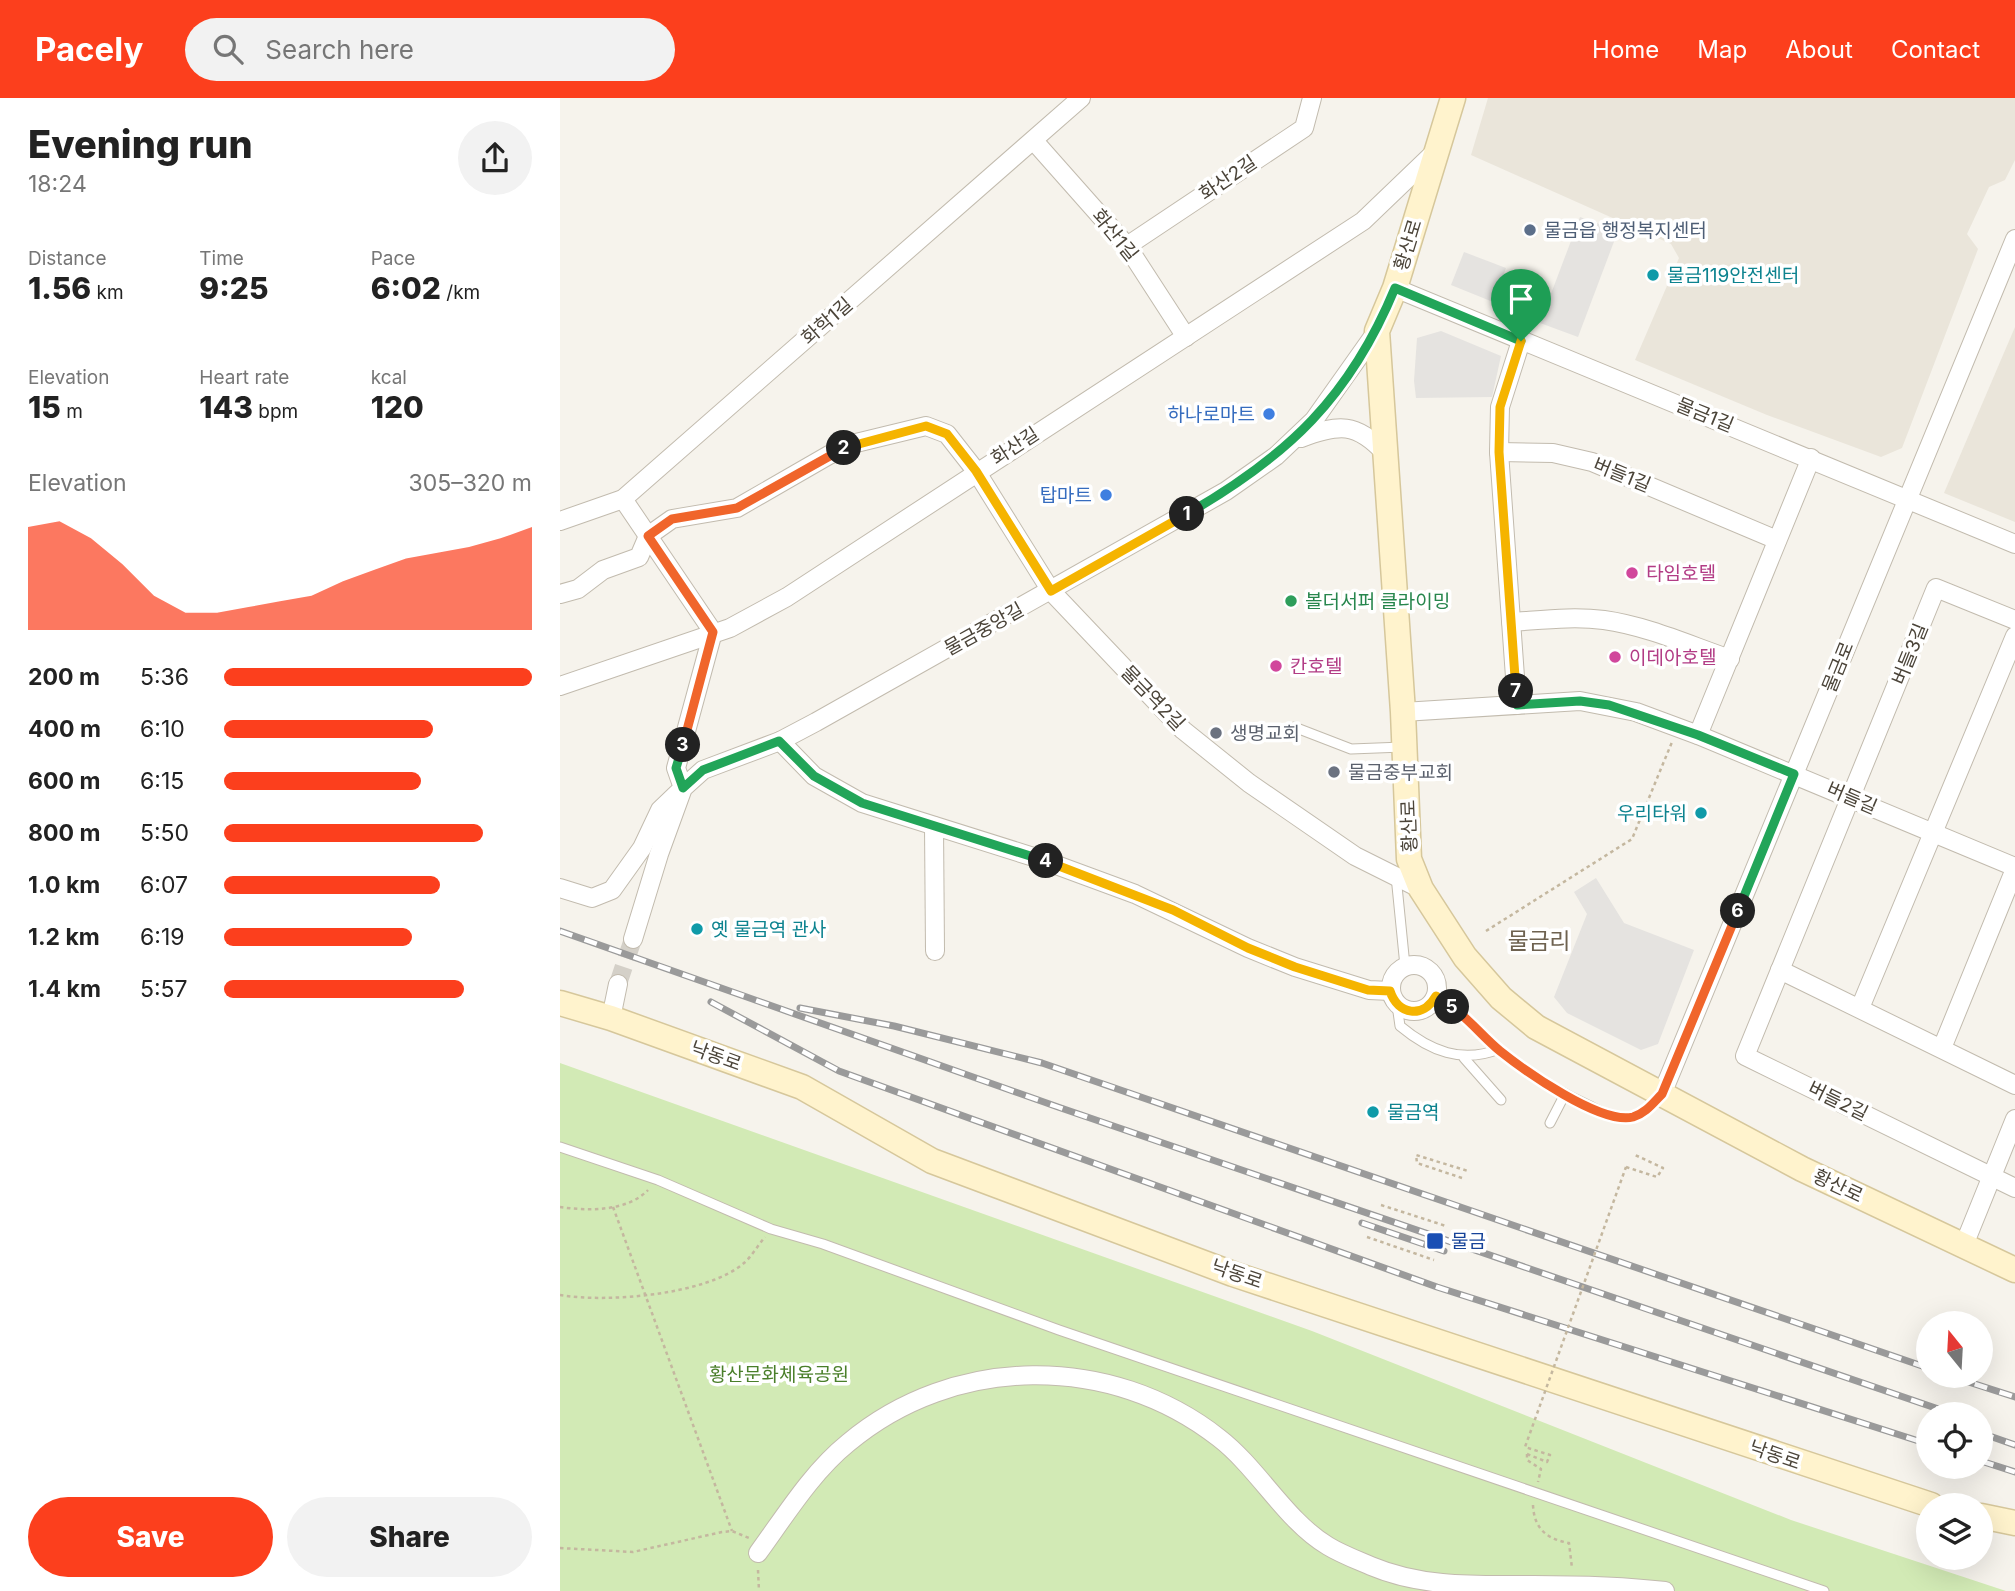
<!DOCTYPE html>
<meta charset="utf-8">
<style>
body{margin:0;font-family:Inter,"Noto Sans KR",sans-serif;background:#f2f2f2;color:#222;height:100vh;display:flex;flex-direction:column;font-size:26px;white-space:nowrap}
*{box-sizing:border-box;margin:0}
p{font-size:23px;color:#767676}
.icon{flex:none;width:38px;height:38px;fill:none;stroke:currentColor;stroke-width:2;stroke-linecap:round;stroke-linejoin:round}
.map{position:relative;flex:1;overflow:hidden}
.drawer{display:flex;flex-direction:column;background:#fff;width:560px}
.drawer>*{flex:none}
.needle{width:46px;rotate:342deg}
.controls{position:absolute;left:1356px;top:1213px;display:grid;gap:14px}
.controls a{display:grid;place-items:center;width:77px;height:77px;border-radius:50%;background:#fff;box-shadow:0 7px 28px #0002;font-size:35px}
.pin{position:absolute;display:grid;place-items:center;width:60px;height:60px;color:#fff;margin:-72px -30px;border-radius:50% 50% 50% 0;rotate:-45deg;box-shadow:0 0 7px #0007}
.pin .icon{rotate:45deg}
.km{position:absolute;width:35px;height:35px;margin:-18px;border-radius:50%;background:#222;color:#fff;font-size:19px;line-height:35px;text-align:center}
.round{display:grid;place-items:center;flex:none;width:74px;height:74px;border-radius:37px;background:#f2f2f2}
.summary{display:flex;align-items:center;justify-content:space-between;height:119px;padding:0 28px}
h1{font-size:38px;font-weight:800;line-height:52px}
.figures{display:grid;grid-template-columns:repeat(3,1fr);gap:10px;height:119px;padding:7px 28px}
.figures div{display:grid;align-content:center}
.figures b{font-size:30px;font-weight:800}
.figures small{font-size:19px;font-weight:400}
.figures p{font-size:19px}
.chart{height:196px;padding:14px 28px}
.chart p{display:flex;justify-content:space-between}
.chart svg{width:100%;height:126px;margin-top:7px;fill:#fc3f1d;opacity:.7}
.primary-button{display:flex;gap:14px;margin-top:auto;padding:14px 28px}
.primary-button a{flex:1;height:80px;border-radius:42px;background:#fc3f1d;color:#fff;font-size:28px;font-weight:800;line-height:80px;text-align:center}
.primary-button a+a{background:#f2f2f2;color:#222}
ul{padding:0 28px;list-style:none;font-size:23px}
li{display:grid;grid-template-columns:112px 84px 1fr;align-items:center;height:52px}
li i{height:18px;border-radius:9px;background:#fc3f1d}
header{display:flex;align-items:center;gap:42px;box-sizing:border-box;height:98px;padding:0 35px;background:#fc3f1d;color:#fff}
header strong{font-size:33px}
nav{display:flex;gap:38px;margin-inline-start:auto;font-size:24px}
.search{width:490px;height:63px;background:#f2f2f2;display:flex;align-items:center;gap:18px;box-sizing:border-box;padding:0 24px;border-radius:38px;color:#767676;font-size:26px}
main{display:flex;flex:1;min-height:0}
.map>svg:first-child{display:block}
.residential{fill:#eae5da}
.green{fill:#d2eab5}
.parking{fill:#e5e3e0}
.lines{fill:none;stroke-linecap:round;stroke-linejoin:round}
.street-tunnel{stroke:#d4d0c8;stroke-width:18;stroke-dasharray:18 9;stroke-linecap:butt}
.lane-casing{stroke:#c2bbae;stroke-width:11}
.street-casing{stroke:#c2bbae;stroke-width:20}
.secondary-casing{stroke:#d6c79b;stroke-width:27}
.path{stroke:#c4b79f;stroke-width:2.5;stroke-dasharray:3.5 3.5;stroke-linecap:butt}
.lane{stroke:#fff;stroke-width:9}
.street{stroke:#fff;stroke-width:18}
.secondary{stroke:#fff3cd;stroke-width:24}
.rail-casing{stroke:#9a9a9a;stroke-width:7}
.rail{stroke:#fff;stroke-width:4.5;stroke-dasharray:13;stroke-linecap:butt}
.path-bridge{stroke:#c4b79f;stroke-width:2.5;stroke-dasharray:3.5 3.5;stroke-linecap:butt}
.split-1-casing{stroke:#fff;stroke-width:14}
.split-2-casing{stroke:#fff;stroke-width:14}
.split-3-casing{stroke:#fff;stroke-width:14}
.split-4-casing{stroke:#fff;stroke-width:14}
.split-5-casing{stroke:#fff;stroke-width:14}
.split-6-casing{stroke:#fff;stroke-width:14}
.split-7-casing{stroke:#fff;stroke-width:14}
.split-8-casing{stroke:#fff;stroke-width:14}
.split-1{stroke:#22a559;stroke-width:9}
.split-2{stroke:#f5b400;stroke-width:9}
.split-3{stroke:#f0652b;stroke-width:9}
.split-4{stroke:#22a559;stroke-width:9}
.split-5{stroke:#f5b400;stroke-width:9}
.split-6{stroke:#f0652b;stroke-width:9}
.split-7{stroke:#22a559;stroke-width:9}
.split-8{stroke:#f5b400;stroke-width:9}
.service-dot{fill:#5c6f8a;stroke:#fff;stroke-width:2.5}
.culture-dot{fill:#0f9aa8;stroke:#fff;stroke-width:2.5}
.shop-dot{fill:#3f7fe0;stroke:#fff;stroke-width:2.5}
.hotel-dot{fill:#d1479c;stroke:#fff;stroke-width:2.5}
.leisure-dot{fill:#2e9e5b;stroke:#fff;stroke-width:2.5}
.worship-dot{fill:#6b7280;stroke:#fff;stroke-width:2.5}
.transit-dot{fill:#1a4fb4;stroke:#fff;stroke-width:2.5}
.labels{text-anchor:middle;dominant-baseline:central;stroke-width:7;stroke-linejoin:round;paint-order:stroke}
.street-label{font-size:19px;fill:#4b4439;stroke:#fff}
.service-label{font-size:19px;fill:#4e5e75;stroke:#fff;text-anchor:start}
.culture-label{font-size:19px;fill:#0d838f;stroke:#fff;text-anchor:start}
.shop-label{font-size:19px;fill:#366cbe;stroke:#fff;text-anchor:end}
.hotel-label{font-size:19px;fill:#b23c85;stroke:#fff;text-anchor:start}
.leisure-label{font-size:19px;fill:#27864d;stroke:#fff;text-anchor:start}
.worship-label{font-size:19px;fill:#5b616d;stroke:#fff;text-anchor:start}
.transit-label{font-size:19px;fill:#164399;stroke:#fff;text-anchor:start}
.park-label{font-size:19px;fill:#4a7f2a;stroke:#fff}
.quarter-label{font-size:23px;fill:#6e6250;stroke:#fff}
</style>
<header>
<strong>Pacely</strong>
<div class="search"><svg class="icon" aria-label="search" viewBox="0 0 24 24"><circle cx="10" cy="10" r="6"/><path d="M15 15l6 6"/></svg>Search here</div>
<nav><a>Home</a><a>Map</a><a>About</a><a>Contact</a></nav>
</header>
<main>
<section class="drawer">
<div class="summary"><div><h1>Evening run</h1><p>18:24</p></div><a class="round"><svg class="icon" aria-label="share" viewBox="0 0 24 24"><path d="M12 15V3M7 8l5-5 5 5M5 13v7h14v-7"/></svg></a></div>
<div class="figures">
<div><p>Distance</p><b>1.56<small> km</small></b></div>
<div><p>Time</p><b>9:25</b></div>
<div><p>Pace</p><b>6:02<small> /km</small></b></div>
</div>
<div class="figures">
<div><p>Elevation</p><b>15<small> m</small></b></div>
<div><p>Heart rate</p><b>143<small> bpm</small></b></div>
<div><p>kcal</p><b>120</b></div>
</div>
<div class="chart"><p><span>Elevation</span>305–320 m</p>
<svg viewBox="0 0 160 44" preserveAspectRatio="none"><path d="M0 44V8L10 6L20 12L30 21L40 32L50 38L60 38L70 36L80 34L90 32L100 27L110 23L120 19L130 17L140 15L150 12L160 8V44z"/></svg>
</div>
<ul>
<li><b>200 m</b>5:36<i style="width:100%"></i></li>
<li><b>400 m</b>6:10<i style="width:68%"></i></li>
<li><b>600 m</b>6:15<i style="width:64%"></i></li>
<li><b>800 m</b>5:50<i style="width:84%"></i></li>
<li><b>1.0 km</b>6:07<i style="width:70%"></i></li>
<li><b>1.2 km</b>6:19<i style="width:61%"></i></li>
<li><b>1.4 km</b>5:57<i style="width:78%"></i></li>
</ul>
<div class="primary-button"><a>Save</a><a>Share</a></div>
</section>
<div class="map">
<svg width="1455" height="1493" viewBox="0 0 1455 1493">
<rect width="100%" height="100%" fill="#f6f3ec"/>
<g class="residential">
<path d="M928 0H1455V62L1445 82 1429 89 1407 136 1418 151 1342 350 1321 359 1207 317 1075 262 1119 160 1111 146 911 57Z"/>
<path d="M1455 229V424L1384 395Z"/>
</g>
<path class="green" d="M0 965 752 1233 1231 1422 1446 1493H0Z"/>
<g class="parking">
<path d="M1020 119 1058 133 1018 239 980 225Z"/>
<path d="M904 154 946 170 933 204 891 187Z"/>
<path d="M881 233 941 258 932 299 856 300 854 283 857 240Z"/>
<path d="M1036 780 1064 825 1134 852 1098 946 1081 952 1007 915 994 899 1027 816 1014 794Z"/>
</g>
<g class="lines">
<path class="street-tunnel" d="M58 886 73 841"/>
<defs>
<g id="lane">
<path d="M734 629 791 651 843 649"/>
<path d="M836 778 845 868"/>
<path d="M876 899C899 913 917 932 938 951 965 974 998 993 1030 1008 1042 1014 1057 1022 1071 1019 1084 1017 1092 1007 1101 997"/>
<path d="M837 907 840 928C870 953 902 966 939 951"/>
<path d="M904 960 941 1002"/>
<path d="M990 1025 1005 996"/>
<path d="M0 1049 98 1082 211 1131 263 1146 499 1232 1264 1493"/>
</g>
<g id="street">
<path d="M474 43 567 148 626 239"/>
<path d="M567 148 744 30 752 0"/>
<path d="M835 190 1455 446"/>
<path d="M741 340C779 326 796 324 825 355"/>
<path d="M939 354 993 355 1032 364 1217 442"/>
<path d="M63 401 153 534"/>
<path d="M0 423 63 401 521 0"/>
<path d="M0 496 18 491 43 472 79 459 88 438 112 421 177 410 269 357 296 345 366 328 387 336 416 373 491 493 623 632 689 685 795 758 861 791"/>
<path d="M1455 522 1376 490 1185 958 1455 1090"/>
<path d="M951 524C982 522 1013 518 1044 522 1087 528 1129 547 1170 561"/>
<path d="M0 588 170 530 227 499 803 123 876 53"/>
<path d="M957 607 939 354 940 309 961 243"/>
<path d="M843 614 1020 603 1076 614 1138 637 1455 769"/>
<path d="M1138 637 1251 360"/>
<path d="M220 643 254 678 302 705 480 761 575 796 688 850 735 869 809 892 830 893"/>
<path d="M374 728 375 853"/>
<path d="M0 790 32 800 52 792 82 750 100 712 123 690 116 670 153 534"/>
<path d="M73 841 99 756 123 690 143 672 220 643 256 624 666 393 716 358 754 322 817 233"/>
<circle cx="854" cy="890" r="23"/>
<path d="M1220 872 1455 987"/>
<path d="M1300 910 1455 538"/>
<path d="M51 920 58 886"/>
<path d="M1382 950 1455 771"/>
<path d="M1102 996 1455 141"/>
<path d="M1404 1147 1455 1021"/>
<path d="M198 1455C225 1418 252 1374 288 1345 394 1256 551 1255 659 1340 698 1370 726 1423 768 1448 781 1456 797 1462 811 1468 863 1490 918 1487 973 1487 1017 1487 1061 1488 1105 1493"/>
</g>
<g id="secondary">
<path d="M893 0 835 190 817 233 843 614 849 761 861 791 905 859 941 900 976 929 1242 1071 1455 1172"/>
<path d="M0 905 51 920 242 989 372 1063 673 1176 1371 1407"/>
<path d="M1421 1418 1455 1425"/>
</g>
</defs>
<use href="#lane" class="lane-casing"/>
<use href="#street" class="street-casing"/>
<use href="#secondary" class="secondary-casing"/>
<g class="path">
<path d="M926 833 1072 741 1112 644"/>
<path d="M1066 1069 1097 1079 1103 1070 1073 1056"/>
<path d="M902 1080 857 1065 856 1057 908 1073"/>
<path d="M821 1107 886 1128"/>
<path d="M0 1109C27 1113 67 1114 88 1092"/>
<path d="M53 1109 172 1433"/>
<path d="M807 1139 874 1162"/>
<path d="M0 1197C47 1205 147 1197 184 1165 192 1158 198 1147 205 1139"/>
<path d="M967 1356V1362L981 1371 978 1384"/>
<path d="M973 1407C974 1431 987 1441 1009 1445L1012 1470"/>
<path d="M0 1450 73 1454 162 1434 172 1433 189 1440"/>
<path d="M198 1472 199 1493"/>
</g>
<use href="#lane" class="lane"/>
<use href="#street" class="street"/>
<use href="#secondary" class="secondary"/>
<defs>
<g id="rail">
<path d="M0 833 498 1009 1393 1316"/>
<path d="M151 904 279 973 877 1189 1368 1346"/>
<path d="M240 910 334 928 482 965 1368 1270"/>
<path d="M802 1125 884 1153"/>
<path d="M1390 1278 1455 1299"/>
<path d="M1421 1335 1455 1347"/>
<path d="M1421 1363 1455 1374"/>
</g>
</defs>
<use href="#rail" class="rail-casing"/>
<use href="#rail" class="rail"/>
<path class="path-bridge" d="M967 1356 987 1364 990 1357 965 1349 1066 1069"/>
</g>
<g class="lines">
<defs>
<path id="split-1" d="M627 416C728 358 790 299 835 190L961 243"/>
<path id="split-2" d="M284 350 366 328 387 336 416 373 491 493 627 416"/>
<path id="split-3" d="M123 647 153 534 88 438 112 421 177 410 284 350"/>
<path id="split-4" d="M123 647 116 670 123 690 143 672 219 643 254 678 302 705 486 763"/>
<path id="split-5" d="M486 763 613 812 688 850 735 869 808 892 830 893C838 917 863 921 876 898L892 909"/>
<path id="split-6" d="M892 909C910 922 923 939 940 953 965 973 1041 1027 1073 1019 1086 1015 1093 1005 1102 996L1178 813"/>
<path id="split-7" d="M956 593 957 607 1020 603 1049 607 1138 637 1234 676 1178 813"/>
<path id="split-8" d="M956 593 939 354 940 309 961 243"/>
</defs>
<use href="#split-1" class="split-1-casing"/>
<use href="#split-2" class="split-2-casing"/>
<use href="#split-3" class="split-3-casing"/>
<use href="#split-4" class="split-4-casing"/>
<use href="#split-5" class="split-5-casing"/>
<use href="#split-6" class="split-6-casing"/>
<use href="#split-7" class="split-7-casing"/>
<use href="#split-8" class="split-8-casing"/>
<use href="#split-1" class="split-1"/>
<use href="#split-2" class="split-2"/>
<use href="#split-3" class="split-3"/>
<use href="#split-4" class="split-4"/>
<use href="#split-5" class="split-5"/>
<use href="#split-6" class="split-6"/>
<use href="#split-7" class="split-7"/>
<use href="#split-8" class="split-8"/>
</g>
<circle class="service-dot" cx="970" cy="132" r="7"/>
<g class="culture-dot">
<circle cx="1093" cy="177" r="7"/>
<circle cx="1141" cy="715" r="7"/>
<circle cx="137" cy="831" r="7"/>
<circle cx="813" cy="1014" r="7"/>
</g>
<g class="shop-dot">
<circle cx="709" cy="316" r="7"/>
<circle cx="546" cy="397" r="7"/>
</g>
<g class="hotel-dot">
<circle cx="1072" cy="475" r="7"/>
<circle cx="1055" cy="559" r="7"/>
<circle cx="716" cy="568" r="7"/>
</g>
<circle class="leisure-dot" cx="731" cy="503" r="7"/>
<g class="worship-dot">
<circle cx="656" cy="635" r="7"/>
<circle cx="774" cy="674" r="7"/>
</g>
<rect class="transit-dot" x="866" y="1134" width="18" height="18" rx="3.5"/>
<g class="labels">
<g class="street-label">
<text transform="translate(668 80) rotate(-34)">화산2길</text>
<text transform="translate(555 137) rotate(51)">화산1길</text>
<text transform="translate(848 147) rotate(-73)">황산로</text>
<text transform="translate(267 223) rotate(-41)">화학1길</text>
<text transform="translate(1145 317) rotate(22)">물금1길</text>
<text transform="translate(455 348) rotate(-33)">화산길</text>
<text transform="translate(1062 377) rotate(22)">버들1길</text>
<text transform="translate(424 531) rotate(-29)">물금중앙길</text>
<text transform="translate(1350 556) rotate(-68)">버들3길</text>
<text transform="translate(1278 569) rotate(-68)">물금로</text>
<text transform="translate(593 600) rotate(46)">물금역2길</text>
<text transform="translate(1292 700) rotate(23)">버들길</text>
<text transform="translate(849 728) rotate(-92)">황산로</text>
<text transform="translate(156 958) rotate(20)">낙동로</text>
<text transform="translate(1278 1003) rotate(26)">버들2길</text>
<text transform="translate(1278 1088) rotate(25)">황산로</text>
<text transform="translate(677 1176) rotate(19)">낙동로</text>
<text transform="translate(1215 1357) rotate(19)">낙동로</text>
</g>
<g class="service-label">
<text x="984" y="132">물금읍 행정복지센터</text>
</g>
<g class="culture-label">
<text x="1107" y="177">물금119안전센터</text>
<text x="1127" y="715" text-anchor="end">우리타워</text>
<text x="151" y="831">옛 물금역 관사</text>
<text x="827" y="1014">물금역</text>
</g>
<g class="shop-label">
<text x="695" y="316">하나로마트</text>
<text x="532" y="397">탑마트</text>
</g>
<g class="hotel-label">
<text x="1086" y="475">타임호텔</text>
<text x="1069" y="559">이데아호텔</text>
<text x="730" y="568">칸호텔</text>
</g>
<g class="leisure-label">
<text x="745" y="503">볼더서퍼 클라이밍</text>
</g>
<g class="worship-label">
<text x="670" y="635">생명교회</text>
<text x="788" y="674">물금중부교회</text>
</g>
<g class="transit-label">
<text x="891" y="1143">물금</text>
</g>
<g class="park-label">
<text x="219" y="1276">황산문화체육공원</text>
</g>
<g class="quarter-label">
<text x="979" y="843">물금리</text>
</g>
</g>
</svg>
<div class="controls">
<a><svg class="needle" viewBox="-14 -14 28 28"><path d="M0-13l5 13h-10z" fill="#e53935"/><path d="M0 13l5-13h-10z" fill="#767676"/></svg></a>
<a><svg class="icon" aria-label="locate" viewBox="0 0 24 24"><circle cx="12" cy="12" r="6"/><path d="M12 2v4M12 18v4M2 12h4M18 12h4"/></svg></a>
<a><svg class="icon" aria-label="layers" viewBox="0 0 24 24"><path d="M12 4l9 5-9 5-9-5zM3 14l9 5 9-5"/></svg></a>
</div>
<div class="pin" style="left:961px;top:243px;background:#1e9e55"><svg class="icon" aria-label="arrive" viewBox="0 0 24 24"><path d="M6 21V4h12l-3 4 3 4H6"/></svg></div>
<b class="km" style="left:627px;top:416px">1</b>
<b class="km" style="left:284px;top:350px">2</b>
<b class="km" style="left:123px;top:647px">3</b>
<b class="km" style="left:486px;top:763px">4</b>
<b class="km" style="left:892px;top:909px">5</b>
<b class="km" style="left:1178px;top:813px">6</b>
<b class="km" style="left:956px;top:593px">7</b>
</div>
</main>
